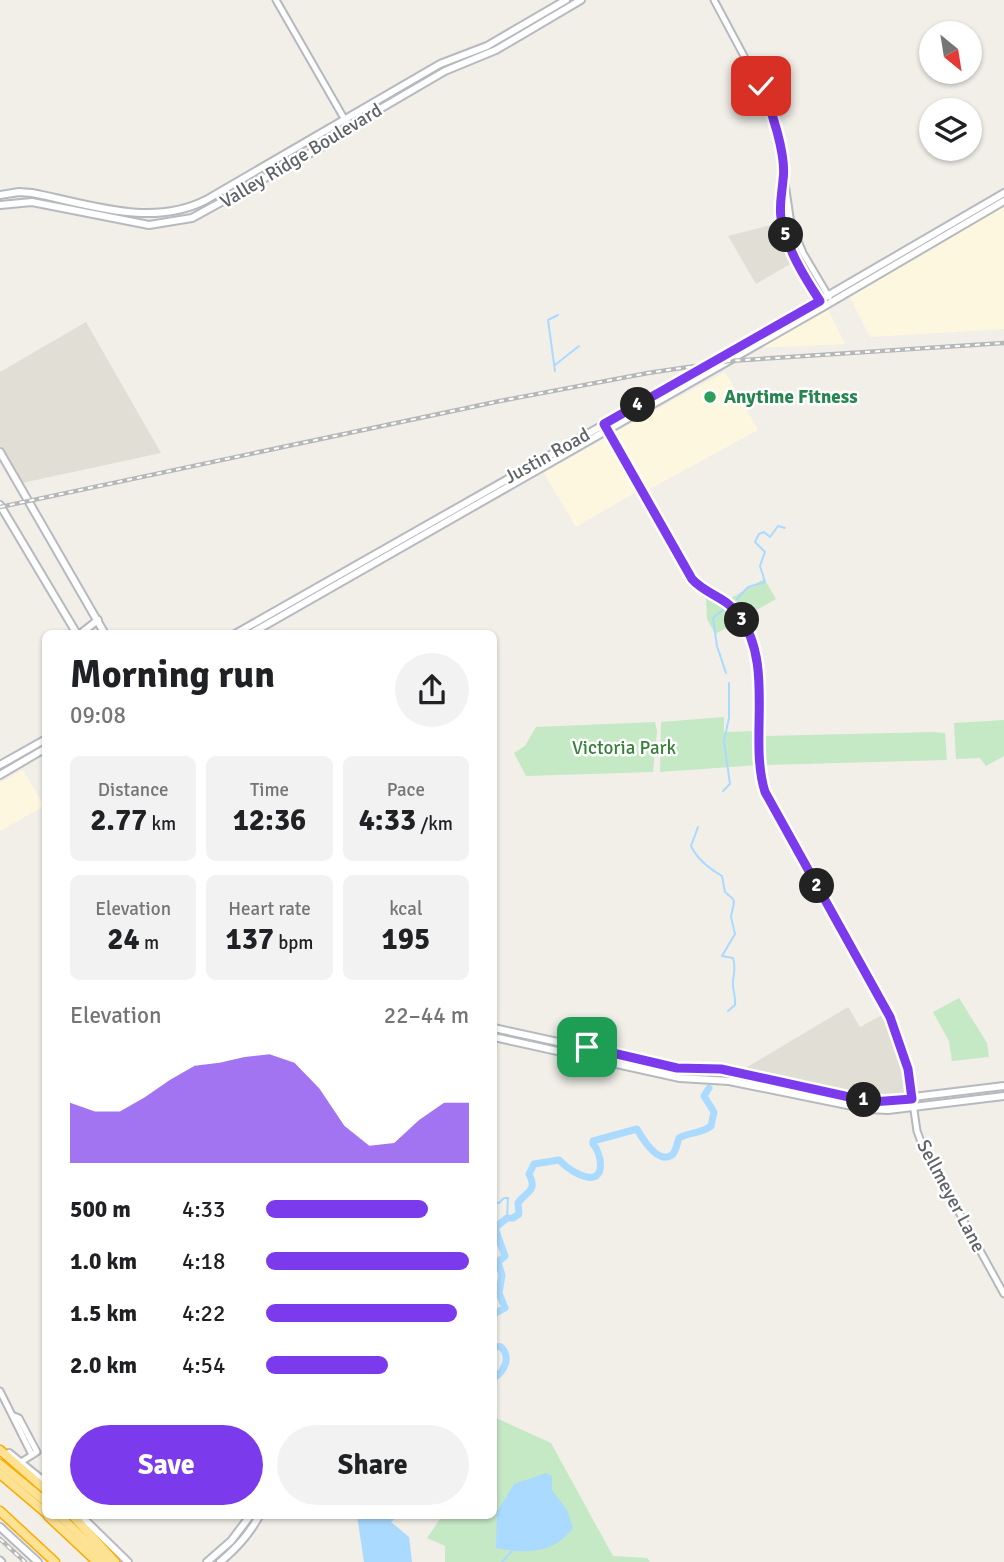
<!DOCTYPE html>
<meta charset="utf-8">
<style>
body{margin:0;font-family:Signika,sans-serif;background:#f2f2f2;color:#202124;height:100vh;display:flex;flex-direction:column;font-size:26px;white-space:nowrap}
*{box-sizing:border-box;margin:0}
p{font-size:23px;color:#757577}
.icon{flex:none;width:38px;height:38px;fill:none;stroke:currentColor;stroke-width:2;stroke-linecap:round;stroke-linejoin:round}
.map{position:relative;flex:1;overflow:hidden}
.side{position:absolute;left:42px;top:630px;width:455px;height:889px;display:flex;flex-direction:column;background:#fff;border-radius:10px;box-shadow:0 2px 5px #0004}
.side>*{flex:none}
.needle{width:46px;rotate:150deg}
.fabs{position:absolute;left:919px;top:21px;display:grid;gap:14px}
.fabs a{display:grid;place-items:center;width:63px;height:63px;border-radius:50%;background:#fff;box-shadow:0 2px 5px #0004;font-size:35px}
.pin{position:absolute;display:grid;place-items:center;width:60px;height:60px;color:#fff;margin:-30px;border-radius:14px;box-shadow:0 4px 10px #0006}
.km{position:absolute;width:35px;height:35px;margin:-18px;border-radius:50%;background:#222;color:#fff;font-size:19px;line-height:35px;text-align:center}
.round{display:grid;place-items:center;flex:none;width:74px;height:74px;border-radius:37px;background:#f2f2f2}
.overview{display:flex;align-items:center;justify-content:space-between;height:119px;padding:0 28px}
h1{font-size:38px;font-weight:800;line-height:52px}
.metrics{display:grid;grid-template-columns:repeat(3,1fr);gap:10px;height:119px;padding:7px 28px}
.metrics div{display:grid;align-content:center;border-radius:10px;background:#f2f2f2;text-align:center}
.metrics b{font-size:30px;font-weight:800}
.metrics small{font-size:19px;font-weight:400}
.metrics p{font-size:19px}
.chart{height:196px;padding:14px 28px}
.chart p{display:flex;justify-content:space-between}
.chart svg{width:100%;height:126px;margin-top:7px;fill:#7c3aed;opacity:.7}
.button{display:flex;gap:14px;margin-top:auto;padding:14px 28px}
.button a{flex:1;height:80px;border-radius:42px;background:#7c3aed;color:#fff;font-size:28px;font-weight:800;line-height:80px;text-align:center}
.button a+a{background:#f2f2f2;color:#202124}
ul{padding:0 28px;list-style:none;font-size:23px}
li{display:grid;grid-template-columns:112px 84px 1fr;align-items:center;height:52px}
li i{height:18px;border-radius:9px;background:#7c3aed}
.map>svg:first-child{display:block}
.commercial{fill:#fef7e0}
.education{fill:#e1ded6}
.green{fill:#c5e8c5}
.water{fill:#aadaff}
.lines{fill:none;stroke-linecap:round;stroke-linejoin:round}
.stream{stroke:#aadaff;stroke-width:2}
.river{stroke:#aadaff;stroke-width:7}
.tertiary-casing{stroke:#b5b8bc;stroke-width:9}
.secondary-casing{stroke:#b6babf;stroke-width:10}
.motorway-casing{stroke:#f9ab00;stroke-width:11}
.tertiary{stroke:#fff;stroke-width:5}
.secondary{stroke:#fff;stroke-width:6}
.motorway{stroke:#fde293;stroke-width:8}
.rail-casing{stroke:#b6b7b8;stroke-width:4.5}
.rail{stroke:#fff;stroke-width:2;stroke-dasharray:5;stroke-linecap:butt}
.route-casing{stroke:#fff;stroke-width:14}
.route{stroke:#7c3aed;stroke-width:9}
.leisure-dot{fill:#2e9e5b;stroke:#fff;stroke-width:2.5}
.labels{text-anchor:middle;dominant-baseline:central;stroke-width:5;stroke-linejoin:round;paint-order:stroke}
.street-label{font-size:19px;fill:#5f6368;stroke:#fff}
.leisure-label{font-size:19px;font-weight:bold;fill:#27864d;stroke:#fff;text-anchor:start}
.park-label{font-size:19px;fill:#348238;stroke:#fff}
</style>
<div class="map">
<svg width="1004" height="1562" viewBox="0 0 1004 1562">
<rect width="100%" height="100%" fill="#f1efe8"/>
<g class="commercial">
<path d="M1004 205V329L870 337 849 295Z"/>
<path d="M828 309 845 344 757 348 812 317Z"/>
<path d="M725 372 758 430 646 491 614 433Z"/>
<path d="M605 438 636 492 576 527 544 473Z"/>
<path d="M23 770 44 806 0 831V783Z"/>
</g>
<g class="education">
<path d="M778 223 792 263 756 284 728 236Z"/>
<path d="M86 322 161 453 22 483 0 446V372Z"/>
<path d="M848 1007 860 1027 884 1014 897 1044 907 1094 869 1096 744 1069Z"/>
</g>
<g class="green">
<path d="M764 579 776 599 746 616 731 598Z"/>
<path d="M706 598 726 607 738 622 715 634 707 619Z"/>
<path d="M724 717V732L757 731 758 765 660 772 661 722Z"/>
<path d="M1004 720V756L986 766 980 758 956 759 954 723Z"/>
<path d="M655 722 657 731 653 772 526 776 514 753 525 746 536 727Z"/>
<path d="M933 732 945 733 947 760 765 765 764 736Z"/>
<path d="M959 998 987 1043 989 1057 952 1061 949 1041 933 1012Z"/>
<path d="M494 1417 551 1443 613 1556 647 1558 650 1562H445V1546L427 1538 442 1516H494Z"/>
</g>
<g class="water">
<path d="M546 1473 552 1476V1490L567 1510 573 1528C554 1554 525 1554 496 1548L497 1512 514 1484Z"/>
<path d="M357 1516H398L391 1522 409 1537 412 1562H364Z"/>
</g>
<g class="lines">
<g class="stream">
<path d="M555 365 579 346"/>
<path d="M555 371 548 320 558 315"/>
<path d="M737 599 748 587 765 582 760 566 765 552 755 542 759 534 764 532 770 537 778 526 785 528"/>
<path d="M725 608 713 618 717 646 726 673"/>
<path d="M723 791 730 784 724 741 729 718V683"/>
<path d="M698 827 691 846C697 859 710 869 722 876L725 892 733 899 734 902 731 917 735 934 722 956 733 958C736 968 734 971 733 981 732 989 736 996 735 1005L728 1011"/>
<path d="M494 1202 499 1203 504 1198H508L507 1218"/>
<path d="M502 1562 512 1551"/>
</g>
<g class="river">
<path d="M494 1314 505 1308 499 1293 502 1275 498 1262 505 1256 495 1228 507 1218H513L519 1214 518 1203C526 1191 538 1192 529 1174L534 1164 559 1160C566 1167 577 1175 587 1177 607 1181 601 1152 593 1144V1141L637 1129C642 1138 658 1165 672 1155 676 1152 677 1143 679 1138 689 1132 701 1134 711 1126L714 1112 704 1096 709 1088"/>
<path d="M494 1346 501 1347C511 1357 505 1371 494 1378"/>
</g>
<defs>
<g id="tertiary">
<path d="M276 0 349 127"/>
<path d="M714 0 768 101 780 149 791 224 803 253 829 297"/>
<path d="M783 184C768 227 802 272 823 307"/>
<path d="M606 427 692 579C704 593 722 596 735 610 768 643 760 724 761 768L762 783 766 797 896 1030 908 1069 917 1131 923 1147 1004 1294"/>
<path d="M0 1391 32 1455"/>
<path d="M14 1416 19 1418 37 1452 21 1462"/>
<path d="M0 1560 2 1562"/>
</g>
<g id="secondary">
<path d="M0 195 19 192 32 193C89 204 151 228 206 200L440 64 487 46 566 0"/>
<path d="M0 205 32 202 149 225 192 218 323 146 349 127 445 71 496 50 581 0"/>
<path d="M0 452 105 634"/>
<path d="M0 505 77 634"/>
<path d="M80 634 98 620"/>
<path d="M235 634 714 362 1004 193"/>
<path d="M250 634 823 307 1004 201"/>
<path d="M0 765 46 739"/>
<path d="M0 775 46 748"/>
<path d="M494 1028 677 1068 721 1069 872 1102 1004 1086"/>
<path d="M494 1037 680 1078 729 1081 867 1109 888 1110 1004 1096"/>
<path d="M9 1453 46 1483"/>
<path d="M81 1516 128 1562"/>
<path d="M0 1527 38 1562"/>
<path d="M207 1562 231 1541 250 1516"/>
<path d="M220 1562C237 1548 249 1535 259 1516"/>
</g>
<g id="motorway">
<path d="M0 1450 46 1490"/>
<path d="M0 1464 46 1502"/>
<path d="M0 1474 46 1513"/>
<path d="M0 1511 55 1562"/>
<path d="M48 1516 97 1562"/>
<path d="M60 1516 107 1562"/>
<path d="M73 1516 115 1562"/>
</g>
</defs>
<use href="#tertiary" class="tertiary-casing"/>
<use href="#secondary" class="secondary-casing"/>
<use href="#motorway" class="motorway-casing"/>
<use href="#tertiary" class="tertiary"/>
<use href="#secondary" class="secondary"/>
<use href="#motorway" class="motorway"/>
<defs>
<g id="rail">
<path d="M0 507 500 401 648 373 729 361 1004 343"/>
<path d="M0 1539 25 1562"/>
</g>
</defs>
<use href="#rail" class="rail-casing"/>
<use href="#rail" class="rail"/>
</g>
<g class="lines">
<defs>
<path id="route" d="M587 1047 677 1068 721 1069 872 1102 912 1099 908 1069 890 1017 765 792C748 738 776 664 738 614 726 597 705 594 692 579L604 424 820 301C803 275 787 249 781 218 779 205 782 193 783 180 787 156 771 108 761 86"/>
</defs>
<use href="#route" class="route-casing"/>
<use href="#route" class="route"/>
</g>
<circle class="leisure-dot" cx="710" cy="397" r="7"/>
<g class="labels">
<g class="street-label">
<text transform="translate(301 156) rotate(-31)">Valley Ridge Boulevard</text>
<text transform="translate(547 456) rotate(-29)">Justin Road</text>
<text transform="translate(951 1196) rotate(62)">Sellmeyer Lane</text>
</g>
<g class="leisure-label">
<text x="724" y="397">Anytime Fitness</text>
</g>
<g class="park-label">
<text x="624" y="748">Victoria Park</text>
</g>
</g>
</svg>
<div class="fabs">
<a><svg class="needle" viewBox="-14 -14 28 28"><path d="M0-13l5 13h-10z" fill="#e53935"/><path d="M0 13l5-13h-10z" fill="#757577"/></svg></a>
<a><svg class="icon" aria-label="layers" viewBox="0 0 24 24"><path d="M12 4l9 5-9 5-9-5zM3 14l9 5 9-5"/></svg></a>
</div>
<div class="pin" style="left:587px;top:1047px;background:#1e9e55"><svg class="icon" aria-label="arrive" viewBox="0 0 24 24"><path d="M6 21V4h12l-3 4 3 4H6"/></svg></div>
<div class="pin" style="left:761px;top:86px;background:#d93025"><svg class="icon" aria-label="check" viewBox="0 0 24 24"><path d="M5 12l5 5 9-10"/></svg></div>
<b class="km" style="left:864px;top:1100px">1</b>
<b class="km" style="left:817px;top:886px">2</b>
<b class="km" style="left:742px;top:620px">3</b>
<b class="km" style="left:638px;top:405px">4</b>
<b class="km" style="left:786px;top:235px">5</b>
<section class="side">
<div class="overview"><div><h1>Morning run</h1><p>09:08</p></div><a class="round"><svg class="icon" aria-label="share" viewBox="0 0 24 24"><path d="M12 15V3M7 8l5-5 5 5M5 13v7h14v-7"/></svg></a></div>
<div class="metrics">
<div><p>Distance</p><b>2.77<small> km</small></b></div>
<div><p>Time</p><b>12:36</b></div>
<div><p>Pace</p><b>4:33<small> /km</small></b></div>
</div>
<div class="metrics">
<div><p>Elevation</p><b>24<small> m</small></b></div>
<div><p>Heart rate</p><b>137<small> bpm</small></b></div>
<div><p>kcal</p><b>195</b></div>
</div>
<div class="chart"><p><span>Elevation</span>22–44 m</p>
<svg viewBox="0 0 160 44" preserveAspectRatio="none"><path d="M0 44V23L10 26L20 26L30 21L40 15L50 10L60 9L70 7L80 6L90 9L100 18L110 31L120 38L130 37L140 29L150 23L160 23V44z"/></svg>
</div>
<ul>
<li><b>500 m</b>4:33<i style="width:80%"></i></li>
<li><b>1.0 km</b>4:18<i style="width:100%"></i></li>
<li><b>1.5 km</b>4:22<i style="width:94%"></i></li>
<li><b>2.0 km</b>4:54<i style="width:60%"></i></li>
</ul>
<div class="button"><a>Save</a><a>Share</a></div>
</section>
</div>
